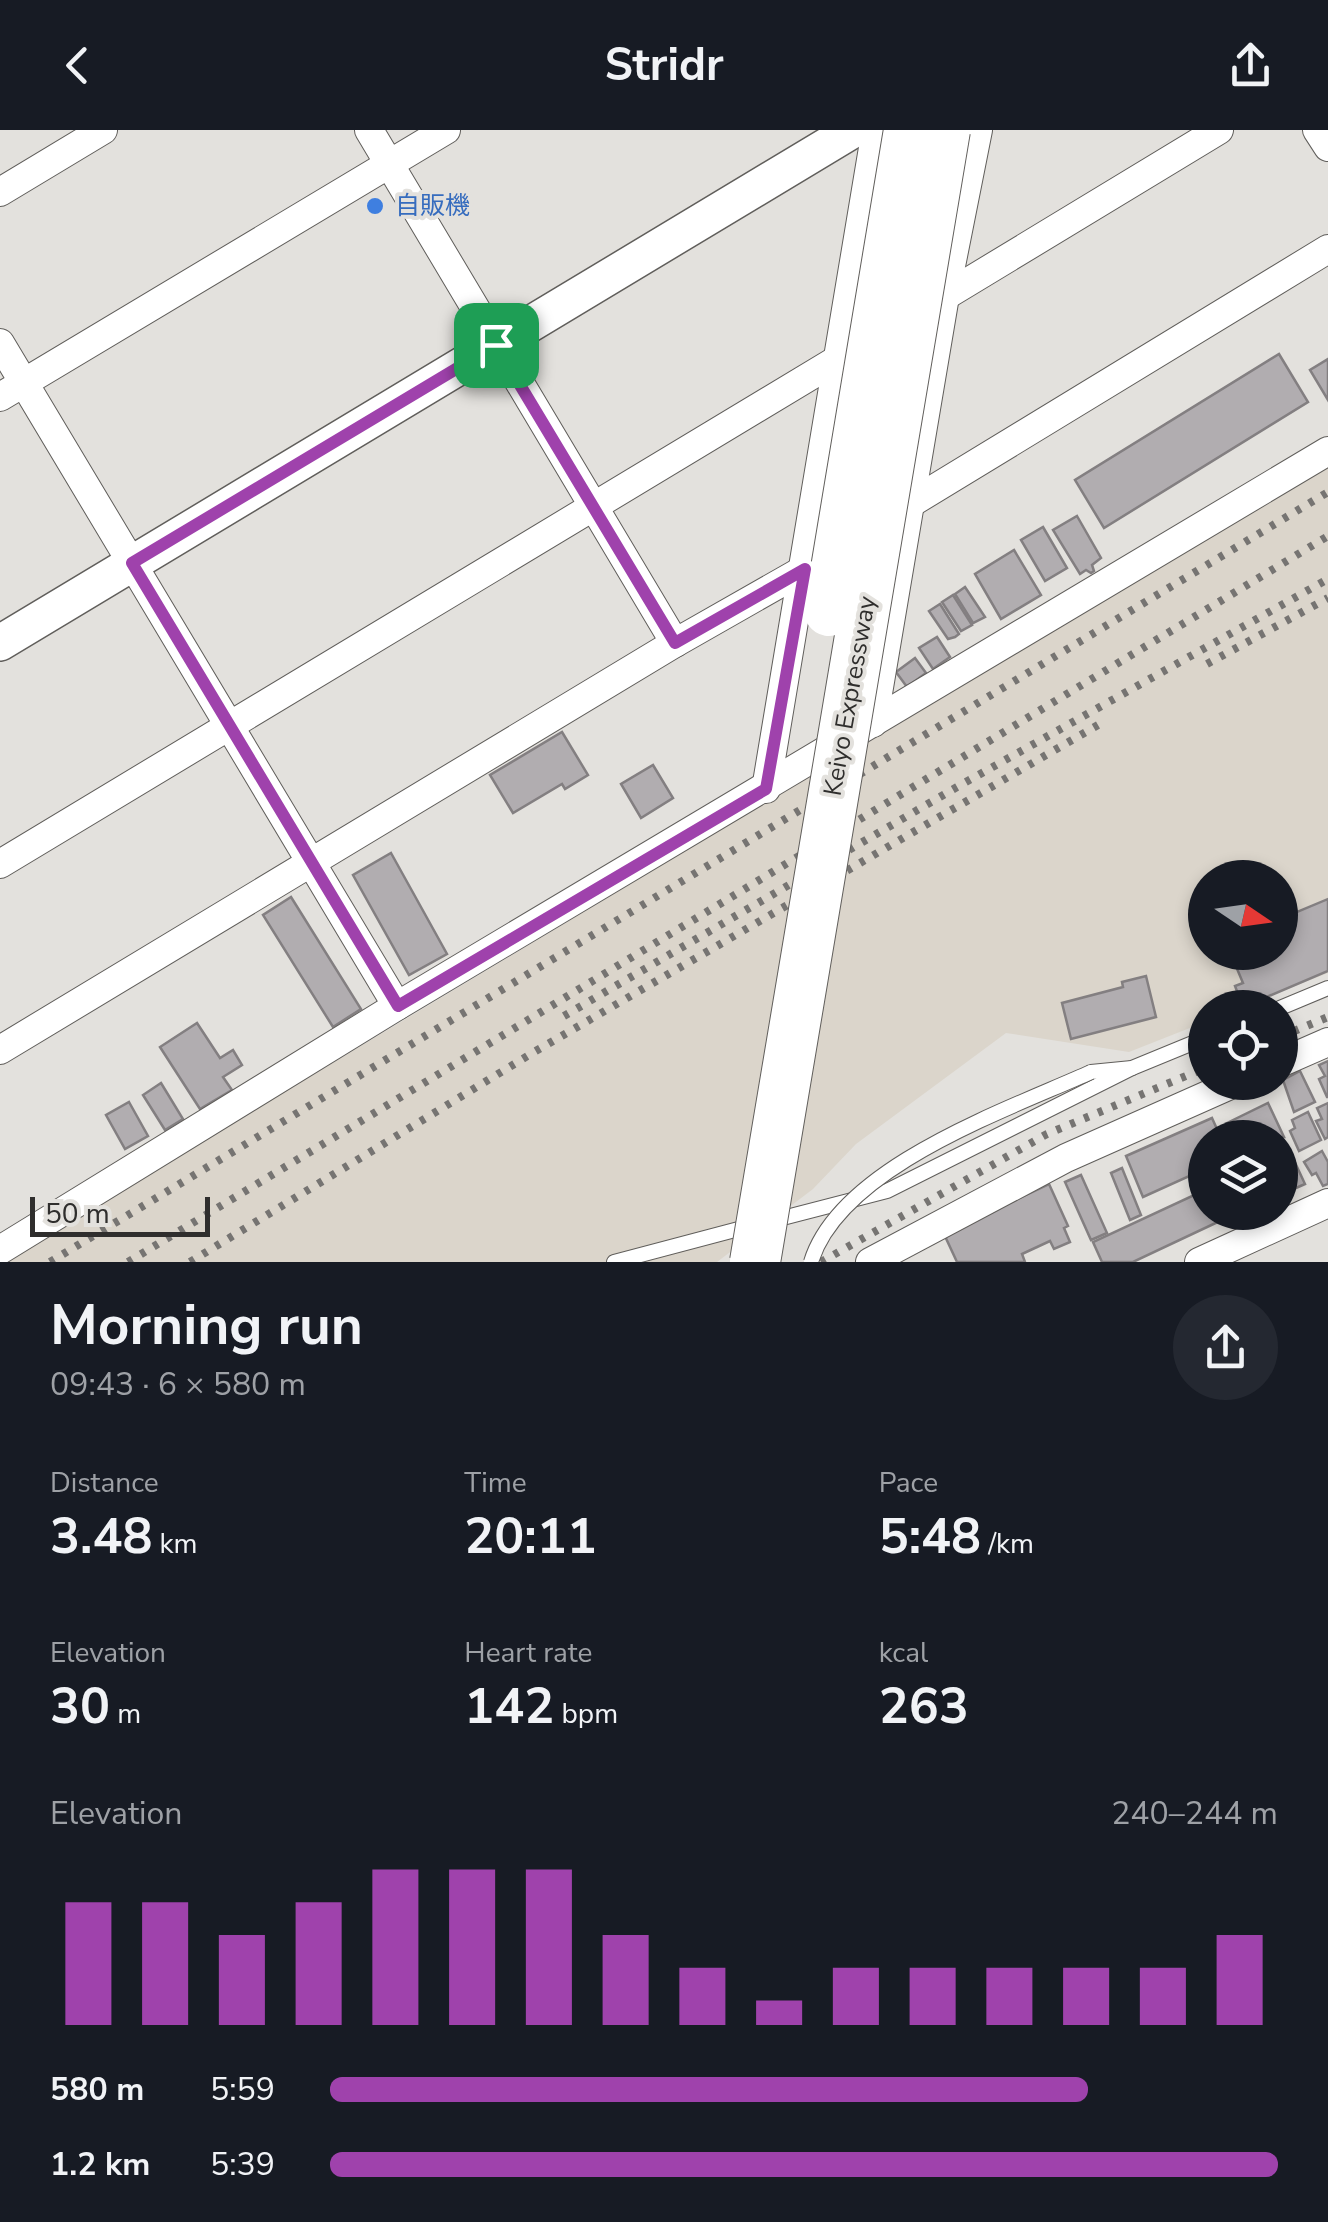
<!DOCTYPE html>
<meta charset="utf-8">
<style>
body{margin:0;font-family:"Nunito Sans","Noto Sans JP",sans-serif;background:#242831;color:#f1f3f6;height:100vh;display:flex;flex-direction:column;font-size:38px;white-space:nowrap}
*{box-sizing:border-box;margin:0}
p{font-size:32px;color:#9ea1a6}
.icon{flex:none;width:55px;height:55px;fill:none;stroke:currentColor;stroke-width:2;stroke-linecap:round;stroke-linejoin:round}
.map{position:relative;height:1132px;overflow:hidden}
.details{display:flex;flex-direction:column;background:#171b24;flex:1}
.details>*{flex:none}
.needle{width:65px;rotate:103deg}
.tools{position:absolute;left:1188px;top:730px;display:grid;gap:20px}
.tools a{display:grid;place-items:center;width:110px;height:110px;border-radius:50%;background:#171b24;box-shadow:0 5px 15px #0003;font-size:50px}
.scale{position:absolute;left:30px;bottom:25px;width:180px;box-sizing:border-box;padding-left:10px;border:5px solid #2f2e2d;border-top:0;font-size:28px;line-height:35px;white-space:nowrap;color:#2f2e2d;-webkit-text-stroke:8px #e3e1dd;paint-order:stroke}
.pin{position:absolute;display:grid;place-items:center;width:85px;height:85px;color:#fff;margin:-42px;border-radius:20px;box-shadow:0 5px 15px #0006}
.round{display:grid;place-items:center;flex:none;width:105px;height:105px;border-radius:52px;background:#242831}
.headline{display:flex;align-items:center;justify-content:space-between;height:170px;padding:0 50px}
h1{font-size:55px;font-weight:700;line-height:75px}
.metrics{display:grid;grid-template-columns:repeat(3,1fr);gap:15px;height:170px;padding:10px 50px}
.metrics div{display:grid;align-content:center}
.metrics b{font-size:50px;font-weight:700}
.metrics small{font-size:28px;font-weight:400}
.metrics p{font-size:28px}
.chart{height:280px;padding:20px 50px}
.chart p{display:flex;justify-content:space-between}
.chart svg{width:100%;height:180px;margin-top:10px;stroke:#9f42ac;stroke-width:6}
ul{padding:0 50px;list-style:none;font-size:32px}
li{display:grid;grid-template-columns:160px 120px 1fr;align-items:center;height:75px}
li i{height:25px;border-radius:12px;background:#9f42ac}
header{display:flex;justify-content:space-between;align-items:center;height:130px;padding:0 50px;background:#171b24;font-size:45px;font-weight:700}
.map>svg:first-child{display:block}
.built{fill:#dbd5cb;fill-rule:evenodd}
.building{fill:#b1adb0;stroke:#837f81;stroke-width:2.5}
.lines{fill:none;stroke-linecap:round;stroke-linejoin:round}
.service-casing{stroke:#605e5b;stroke-width:16}
.minor-casing{stroke:#605e5b;stroke-width:30}
.tertiary-casing{stroke:#605e5b;stroke-width:38}
.service{stroke:#fff;stroke-width:14}
.minor{stroke:#fff;stroke-width:28}
.tertiary{stroke:#fff;stroke-width:35}
.rail{stroke:#767472;stroke-width:8;stroke-dasharray:5 10;stroke-linecap:butt}
.service-bridge-casing{stroke:#605e5b;stroke-width:16;stroke-linecap:butt}
.motorway-bridge-casing{stroke:#605e5b;stroke-width:52;stroke-linecap:butt}
.service-bridge{stroke:#fff;stroke-width:14}
.motorway-bridge{stroke:#fff;stroke-width:50}
.route-casing{stroke:#fff;stroke-width:20}
.route{stroke:#9f42ac;stroke-width:12}
.shop-dot{fill:#3f7fe0;stroke:#e3e1dd;stroke-width:4}
.labels{text-anchor:middle;dominant-baseline:central;stroke-width:8;stroke-linejoin:round;paint-order:stroke}
.shop-label{font-size:25px;fill:#366cbe;stroke:#e3e1dd;text-anchor:start}
.street-label{font-size:25px;fill:#2f2e2d;stroke:#e3e1dd}
</style>
<header><svg class="icon" aria-label="back" viewBox="0 0 24 24"><path d="M15 5l-7 7 7 7"/></svg>Stridr<svg class="icon" aria-label="share" viewBox="0 0 24 24"><path d="M12 15V3M7 8l5-5 5 5M5 13v7h14v-7"/></svg></header>
<div class="map">
<svg width="1328" height="1132" viewBox="0 0 1328 1132">
<rect width="100%" height="100%" fill="#e3e1dd"/>
<path class="built" d="M1328 334V843L1242 877 1205 878V892L1129 922 1006 903 856 1014 813 1059 717 1132H2ZM1205 748H1280V822H1205Z"/>
<g class="building">
<path d="M1279 224 1308 272 1104 398 1075 350Z"/>
<path d="M1328 229V270L1310 240Z"/>
<path d="M1077 386 1101 428 1092 435 1094 441 1091 443 1086 440 1080 444 1053 400Z"/>
<path d="M1043 397 1067 438 1045 451 1021 410Z"/>
<path d="M1014 420 1041 465 1001 489 975 444Z"/>
<path d="M965 457 985 487 973 493 955 464Z"/>
<path d="M953 465 972 495 961 501 942 472Z"/>
<path d="M940 474 959 504 955 507 948 509 929 481Z"/>
<path d="M937 507 950 527 933 539 919 518Z"/>
<path d="M915 528 926 543 907 557 896 542Z"/>
<path d="M562 602 588 645 565 659 562 654 513 683 490 645Z"/>
<path d="M653 635 673 668 641 688 621 654Z"/>
<path d="M391 723 447 824 409 845 353 745Z"/>
<path d="M291 767 361 879 333 897 263 785Z"/>
<path d="M1328 769V841L1243 877 1235 856 1243 853 1230 822H1280V789Z"/>
<path d="M1146 846 1156 887 1071 909 1062 873 1123 857 1122 852Z"/>
<path d="M197 893 220 928 233 920 242 935 223 947 232 960 200 979 160 917Z"/>
<path d="M1328 931V967H1327L1319 949 1325 946 1319 935Z"/>
<path d="M1300 941 1315 972 1294 982 1283 950Z"/>
<path d="M161 953 183 989 165 1000 143 965Z"/>
<path d="M129 972 148 1006 125 1019 106 985Z"/>
<path d="M1268 973 1284 1007 1234 1008 1227 993Z"/>
<path d="M1328 973V1007L1325 1009 1316 991 1322 989 1317 978Z"/>
<path d="M1308 982 1321 1010 1299 1021 1290 1001 1295 998 1292 990Z"/>
<path d="M1212 988 1221 1008H1205V1039L1143 1067 1126 1026Z"/>
<path d="M1322 1021 1328 1032V1054L1323 1056 1316 1043 1312 1045 1304 1032Z"/>
<path d="M1292 1026 1305 1054 1280 1065V1031Z"/>
<path d="M1122 1038 1141 1085 1130 1090 1111 1043Z"/>
<path d="M1081 1045 1107 1103 1091 1110 1065 1052Z"/>
<path d="M1049 1054 1068 1096 1064 1098 1070 1112 1054 1119 1050 1111 1022 1124 1025 1132H957L944 1104Z"/>
<path d="M1205 1060V1082H1239L1133 1132H1102L1093 1112Z"/>
</g>
<g class="lines">
<defs>
<g id="service">
<path d="M1280 878 1328 858"/>
<path d="M1091 942 1132 938 1205 908"/>
<path d="M771 1091 887 1061 1132 938"/>
<path d="M614 1132 750 1096"/>
</g>
<g id="minor">
<path d="M369 0 675 513"/>
<path d="M1317 0 1328 17"/>
<path d="M0 62 103 0"/>
<path d="M945 166 1219 0"/>
<path d="M0 213 397 876"/>
<path d="M0 267 446 0"/>
<path d="M911 373 1328 119"/>
<path d="M873 593 945 166 978 0"/>
<path d="M766 659 876 0"/>
<path d="M0 734 840 228"/>
<path d="M0 920 675 513 805 439"/>
<path d="M1280 933 1328 912"/>
<path d="M0 1120 397 876 1328 321"/>
<path d="M870 1132 1066 1028 1237 952"/>
<path d="M1199 1132 1328 1073"/>
</g>
<path id="tertiary" d="M0 513 853 0"/>
</defs>
<use href="#service" class="service-casing"/>
<use href="#minor" class="minor-casing"/>
<use href="#tertiary" class="tertiary-casing"/>
<use href="#service" class="service"/>
<use href="#minor" class="minor"/>
<use href="#tertiary" class="tertiary"/>
<g class="rail">
<path d="M1207 534 1328 468"/>
<path d="M564 886 957 657 1328 449"/>
<path d="M1280 907 1328 887"/>
<path d="M50 1132 1328 362"/>
<path d="M128 1132 1328 406"/>
<path d="M190 1132 534 922 1098 595"/>
<path d="M821 1132 1047 1004 1205 938"/>
</g>
<defs>
<path id="service-bridge" d="M811 1132C840 1037 1007 980 1091 942"/>
<g id="motorway-bridge">
<path d="M829 481 909 0"/>
<path d="M755 1132 945 0"/>
</g>
</defs>
<use href="#service-bridge" class="service-bridge-casing"/>
<use href="#motorway-bridge" class="motorway-bridge-casing"/>
<use href="#service-bridge" class="service-bridge"/>
<use href="#motorway-bridge" class="motorway-bridge"/>
</g>
<g class="lines">
<defs>
<path id="route" d="M496 215 675 513 805 439 766 659 398 876 132 433Z"/>
</defs>
<use href="#route" class="route-casing"/>
<use href="#route" class="route"/>
</g>
<circle class="shop-dot" cx="375" cy="76" r="10"/>
<g class="labels">
<g class="shop-label">
<text x="395" y="76">自販機</text>
</g>
<g class="street-label">
<text transform="translate(850 566) rotate(-80)">Keiyo Expressway</text>
</g>
</g>
</svg>
<div class="tools">
<a><svg class="needle" viewBox="-14 -14 28 28"><path d="M0-13l5 13h-10z" fill="#e53935"/><path d="M0 13l5-13h-10z" fill="#9ea1a6"/></svg></a>
<a><svg class="icon" aria-label="locate" viewBox="0 0 24 24"><circle cx="12" cy="12" r="6"/><path d="M12 2v4M12 18v4M2 12h4M18 12h4"/></svg></a>
<a><svg class="icon" aria-label="layers" viewBox="0 0 24 24"><path d="M12 4l9 5-9 5-9-5zM3 14l9 5 9-5"/></svg></a>
</div>
<div class="scale">50 m</div>
<div class="pin" style="left:496px;top:215px;background:#1e9e55"><svg class="icon" aria-label="arrive" viewBox="0 0 24 24"><path d="M6 21V4h12l-3 4 3 4H6"/></svg></div>
</div>
<section class="details">
<div class="headline"><div><h1>Morning run</h1><p>09:43 · 6 × 580 m</p></div><a class="round"><svg class="icon" aria-label="share" viewBox="0 0 24 24"><path d="M12 15V3M7 8l5-5 5 5M5 13v7h14v-7"/></svg></a></div>
<div class="metrics">
<div><p>Distance</p><b>3.48<small> km</small></b></div>
<div><p>Time</p><b>20:11</b></div>
<div><p>Pace</p><b>5:48<small> /km</small></b></div>
</div>
<div class="metrics">
<div><p>Elevation</p><b>30<small> m</small></b></div>
<div><p>Heart rate</p><b>142<small> bpm</small></b></div>
<div><p>kcal</p><b>263</b></div>
</div>
<div class="chart"><p><span>Elevation</span>240–244 m</p>
<svg viewBox="0 0 160 44" preserveAspectRatio="none"><path d="M5 44V14M15 44V14M25 44V22M35 44V14M45 44V6M55 44V6M65 44V6M75 44V22M85 44V30M95 44V38M105 44V30M115 44V30M125 44V30M135 44V30M145 44V30M155 44V22"/></svg>
</div>
<ul>
<li><b>580 m</b>5:59<i style="width:80%"></i></li>
<li><b>1.2 km</b>5:39<i style="width:100%"></i></li>
</ul>
</section>
